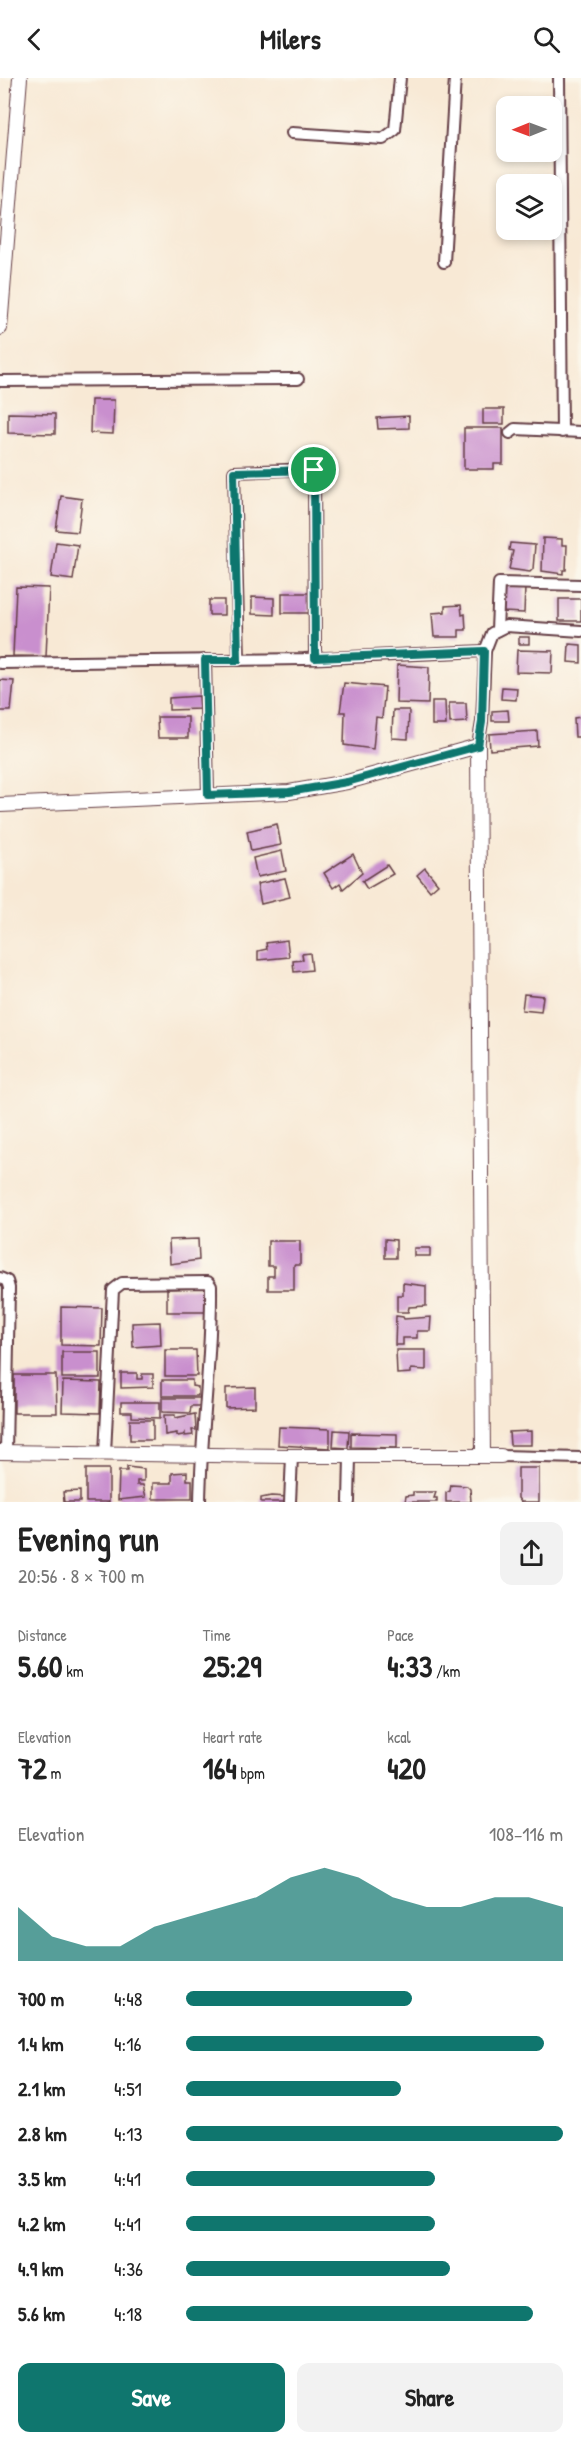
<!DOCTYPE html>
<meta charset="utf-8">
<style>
body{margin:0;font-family:"Patrick Hand",sans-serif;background:#f2f2f2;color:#222;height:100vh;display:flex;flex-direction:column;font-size:22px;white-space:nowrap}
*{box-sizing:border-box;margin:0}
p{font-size:20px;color:#767676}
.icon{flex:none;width:33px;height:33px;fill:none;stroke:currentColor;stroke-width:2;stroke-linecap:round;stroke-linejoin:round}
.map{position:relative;height:1424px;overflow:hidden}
.sheet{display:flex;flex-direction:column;background:#fff;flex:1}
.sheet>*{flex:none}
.needle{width:39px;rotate:269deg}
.controls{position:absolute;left:496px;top:18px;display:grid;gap:12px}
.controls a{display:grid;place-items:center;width:66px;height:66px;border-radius:12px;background:#fff;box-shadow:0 3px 9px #0003;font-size:30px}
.pin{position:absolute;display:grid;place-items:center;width:51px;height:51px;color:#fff;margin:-26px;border:3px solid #fff;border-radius:50%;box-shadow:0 2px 6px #0007}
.round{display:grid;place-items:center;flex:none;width:63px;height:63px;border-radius:12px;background:#f2f2f2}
.head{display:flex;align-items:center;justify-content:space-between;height:102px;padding:0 18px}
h1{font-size:33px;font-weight:700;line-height:45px}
.stats{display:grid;grid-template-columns:repeat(3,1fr);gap:9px;height:102px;padding:6px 18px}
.stats div{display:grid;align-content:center}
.stats b{font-size:30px;font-weight:700}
.stats small{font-size:16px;font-weight:400}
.stats p{font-size:16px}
.chart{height:168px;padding:12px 18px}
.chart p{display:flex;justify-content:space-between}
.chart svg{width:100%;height:108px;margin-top:6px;fill:#0f766e;opacity:.7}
.primary-button{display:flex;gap:12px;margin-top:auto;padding:12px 18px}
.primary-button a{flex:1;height:69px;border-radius:12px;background:#0f766e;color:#fff;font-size:24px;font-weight:700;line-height:69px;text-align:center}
.primary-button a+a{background:#f2f2f2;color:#222}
ul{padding:0 18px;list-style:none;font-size:20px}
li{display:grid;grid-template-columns:96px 72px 1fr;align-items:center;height:45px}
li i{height:15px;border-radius:8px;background:#0f766e}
header{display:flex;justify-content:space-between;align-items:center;height:78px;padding:0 18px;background:#fff;font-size:27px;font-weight:700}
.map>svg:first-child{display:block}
.building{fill:#c98fce}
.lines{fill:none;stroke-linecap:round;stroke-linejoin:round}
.minor-casing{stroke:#643d44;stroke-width:14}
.tertiary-casing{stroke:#643d44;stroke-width:16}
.minor{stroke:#fff;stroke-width:10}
.tertiary{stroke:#fff;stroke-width:14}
.route-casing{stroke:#fff;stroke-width:12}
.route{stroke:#0f766e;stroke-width:8}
</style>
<header><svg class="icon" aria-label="back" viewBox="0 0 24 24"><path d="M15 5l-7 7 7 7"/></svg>Milers<svg class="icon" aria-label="search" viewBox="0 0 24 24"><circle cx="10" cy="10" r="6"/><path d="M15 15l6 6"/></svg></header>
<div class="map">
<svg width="581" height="1424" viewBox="0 0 581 1424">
<rect width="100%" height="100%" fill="#fbf7ec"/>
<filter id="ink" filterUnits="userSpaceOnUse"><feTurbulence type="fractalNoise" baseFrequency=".0167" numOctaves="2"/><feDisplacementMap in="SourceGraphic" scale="12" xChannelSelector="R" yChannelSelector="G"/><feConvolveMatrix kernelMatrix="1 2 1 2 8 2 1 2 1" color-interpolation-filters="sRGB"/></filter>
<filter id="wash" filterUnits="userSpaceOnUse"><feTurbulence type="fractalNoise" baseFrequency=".008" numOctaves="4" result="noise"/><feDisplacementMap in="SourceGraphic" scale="24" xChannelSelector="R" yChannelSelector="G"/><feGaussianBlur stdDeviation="1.35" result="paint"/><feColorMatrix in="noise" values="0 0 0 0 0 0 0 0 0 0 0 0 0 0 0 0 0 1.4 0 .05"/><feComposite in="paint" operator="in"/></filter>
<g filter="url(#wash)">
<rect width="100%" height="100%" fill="#f8e9d5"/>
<g id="blocks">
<g class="building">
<path d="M91 322H114L113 356 90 355Z"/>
<rect x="483" y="331" width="21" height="15"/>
<path d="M8 335 55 336V356L8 355Z"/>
<path d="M409 338V350L378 351 377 340Z"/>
<path d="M464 350H503V386H494V391H464Z"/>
<path d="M61 418 82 421 78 454 56 452Z"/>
<path d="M543 460 562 461V467H567L566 492H563V496L542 493Z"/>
<path d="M56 464 78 467 73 502 51 499Z"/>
<path d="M510 465 535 467 533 491 530 494 509 491 513 473 509 472Z"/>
<path d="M504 508 525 509 524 535 503 534Z"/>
<path d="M16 509 49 510 46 579 13 578Z"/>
<rect x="282" y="515" width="27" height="20"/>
<path d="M252 519 274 520V537L252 536Z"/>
<rect x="559" y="521" width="22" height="22"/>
<rect x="209" y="522" width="15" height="15"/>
<path d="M461 527 462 537 465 536 466 552H459V559H434L432 535 445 534V528Z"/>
<rect x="519" y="559" width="10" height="7"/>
<path d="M569 566 581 567V585L568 584Z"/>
<path d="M517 572 553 573 552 595 516 594Z"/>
<path d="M397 587 429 589 428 626 396 625Z"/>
<path d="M0 602 14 603 11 633H0Z"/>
<path d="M344 605 385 609 382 640 376 639 373 671 344 667 345 634H340Z"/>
<path d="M502 609 517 610 516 622 501 621Z"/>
<path d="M199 618 200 631 169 632V620Z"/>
<path d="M432 623H445L446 647H432Z"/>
<path d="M449 625H466L467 644 450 645Z"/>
<path d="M393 632H409L408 661 392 660Z"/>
<path d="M508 632 509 643H492V633Z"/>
<path d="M157 639H188V660H158Z"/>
<path d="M581 639V659H575L574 640Z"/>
<path d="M537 653 538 668 490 672 489 656Z"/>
<path d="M277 746 281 767 251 773 247 753Z"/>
<path d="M282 773 286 793 257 799 253 780Z"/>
<path d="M353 776 362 795 343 811 340 805 333 810 324 795Z"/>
<path d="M387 787 393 796 367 811 362 803Z"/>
<path d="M425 790 438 806 430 813 417 797Z"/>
<path d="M285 800 290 819 261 826 257 806Z"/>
<path d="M287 862 289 879 258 882V873L267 871 266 865Z"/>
<path d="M310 875 312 892 294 894 293 883 303 882 302 876Z"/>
<path d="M524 916 543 918 541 934 522 932Z"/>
<path d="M198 1161 199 1182 170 1186 169 1162Z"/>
<path d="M385 1161 396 1162V1180H385Z"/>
<path d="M268 1163H300V1187H294V1212H268V1198H274V1188H268Z"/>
<rect x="414" y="1170" width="16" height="8"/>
<path d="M403 1205 426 1208V1228L409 1229 408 1234H397V1217H403Z"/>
<path d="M206 1210 207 1234H167V1211Z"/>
<path d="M61 1229 102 1230 101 1268 61 1267Z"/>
<path d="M396 1238 403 1239 404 1241 431 1239 430 1253H417V1260H403V1267H395Z"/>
<path d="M160 1244 161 1267 133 1269 132 1245Z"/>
<path d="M165 1272H196L197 1298H165Z"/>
<path d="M396 1272H426V1292L411 1291V1295L397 1296Z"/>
<rect x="62" y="1274" width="38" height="26"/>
<path d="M121 1295H137V1301H142V1296H153V1309L121 1310Z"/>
<path d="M14 1297H56L57 1335H14Z"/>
<path d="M162 1302H192V1308L198 1309V1318H162Z"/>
<path d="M63 1303 101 1304 100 1335 62 1334Z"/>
<path d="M255 1309V1329L226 1330V1310Z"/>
<path d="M162 1320H201V1328H191L190 1335 162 1334Z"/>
<path d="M121 1324H160V1340L132 1339V1334H121Z"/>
<path d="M195 1336 196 1352H192L193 1357 185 1358V1355L183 1357 177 1358V1355L165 1357 164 1337H175V1340Z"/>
<rect x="130" y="1342" width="23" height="20"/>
<path d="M279 1349 330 1351V1370L278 1367Z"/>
<path d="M334 1352 349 1353 348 1370 333 1369Z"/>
<path d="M531 1353V1367H510L509 1354Z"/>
<path d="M351 1355 397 1356V1370L351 1369Z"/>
<path d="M127 1389 144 1391V1403H137V1407H143L146 1419 118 1422 119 1393H127Z"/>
<path d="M518 1390H539V1424H521L518 1420Z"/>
<rect x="86" y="1391" width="23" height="33"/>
<path d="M187 1394V1402H192V1421H153V1405H172V1395Z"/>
<path d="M451 1407 467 1408 470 1411 471 1424H446V1415L450 1413Z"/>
<path d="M80 1413V1424H64L63 1414Z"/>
<path d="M413 1414H436L434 1420H437V1424H405L406 1418 413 1417Z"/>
<path d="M271 1418 287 1419V1424H261V1420Z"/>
</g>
</g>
</g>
<g filter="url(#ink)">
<use href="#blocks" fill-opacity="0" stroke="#643d44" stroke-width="1.5"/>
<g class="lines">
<defs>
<g id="minor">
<path d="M559 0 562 354"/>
<path d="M292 55 383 61 395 52 400 0"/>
<path d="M444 184 455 0"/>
<path d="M0 303 298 301"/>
<path d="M510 355 515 351 581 354"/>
<path d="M497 552 499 505 581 507"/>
<path d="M205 582 208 717"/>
<path d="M239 582 234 394 314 391 315 580"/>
<path d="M0 585 304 581 485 573"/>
<path d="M478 668 482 644 485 573 492 555 506 548 581 553"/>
<path d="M0 1200 7 1203 9 1210 6 1374"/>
<path d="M105 1375 113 1212 122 1205 208 1204 211 1208C212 1281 201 1352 200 1424"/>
<path d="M501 1378 581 1380"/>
<path d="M290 1424 292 1378"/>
<path d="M349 1424 350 1378"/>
</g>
<g id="tertiary">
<path d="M0 250 20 0"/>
<path d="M0 727 289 714 347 704 478 668 483 1378"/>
<path d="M0 1374 290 1378H501"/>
</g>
</defs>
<use href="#minor" class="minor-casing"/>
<use href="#tertiary" class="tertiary-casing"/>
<use href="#minor" class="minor"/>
<use href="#tertiary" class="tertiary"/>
</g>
</g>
<g class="lines" filter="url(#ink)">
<defs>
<path id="route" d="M314 392 315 580 484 573 482 644 478 668 347 704 289 714 208 717 205 582H238L234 394Z"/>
</defs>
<use href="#route" class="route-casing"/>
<use href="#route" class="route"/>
</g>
</svg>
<div class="controls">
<a><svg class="needle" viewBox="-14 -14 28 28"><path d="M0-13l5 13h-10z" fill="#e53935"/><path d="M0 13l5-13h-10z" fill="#767676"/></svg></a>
<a><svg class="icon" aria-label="layers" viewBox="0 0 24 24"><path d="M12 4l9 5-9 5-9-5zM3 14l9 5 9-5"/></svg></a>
</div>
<div class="pin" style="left:314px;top:392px;background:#1e9e55"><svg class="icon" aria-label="arrive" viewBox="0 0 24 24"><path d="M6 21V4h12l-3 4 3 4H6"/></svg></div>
</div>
<section class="sheet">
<div class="head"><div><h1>Evening run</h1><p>20:56 · 8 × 700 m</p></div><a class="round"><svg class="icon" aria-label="share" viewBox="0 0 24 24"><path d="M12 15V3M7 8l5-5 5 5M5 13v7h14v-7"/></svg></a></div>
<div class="stats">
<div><p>Distance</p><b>5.60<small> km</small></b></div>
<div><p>Time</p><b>25:29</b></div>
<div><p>Pace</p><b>4:33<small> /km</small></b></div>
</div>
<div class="stats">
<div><p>Elevation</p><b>72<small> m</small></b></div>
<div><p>Heart rate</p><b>164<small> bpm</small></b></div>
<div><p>kcal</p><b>420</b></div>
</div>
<div class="chart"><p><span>Elevation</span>108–116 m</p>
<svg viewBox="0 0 160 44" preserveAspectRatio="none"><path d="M0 44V22L10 34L20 38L30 38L40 30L50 26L60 22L70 18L80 10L90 6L100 10L110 18L120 22L130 22L140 18L150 18L160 22V44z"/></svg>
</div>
<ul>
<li><b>700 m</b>4:48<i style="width:60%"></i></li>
<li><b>1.4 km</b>4:16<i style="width:95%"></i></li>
<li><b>2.1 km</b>4:51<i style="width:57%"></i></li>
<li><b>2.8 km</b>4:13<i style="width:100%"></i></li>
<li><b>3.5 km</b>4:41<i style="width:66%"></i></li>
<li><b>4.2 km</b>4:41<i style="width:66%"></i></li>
<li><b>4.9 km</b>4:36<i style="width:70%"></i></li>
<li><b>5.6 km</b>4:18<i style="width:92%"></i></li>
</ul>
<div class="primary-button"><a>Save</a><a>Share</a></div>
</section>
